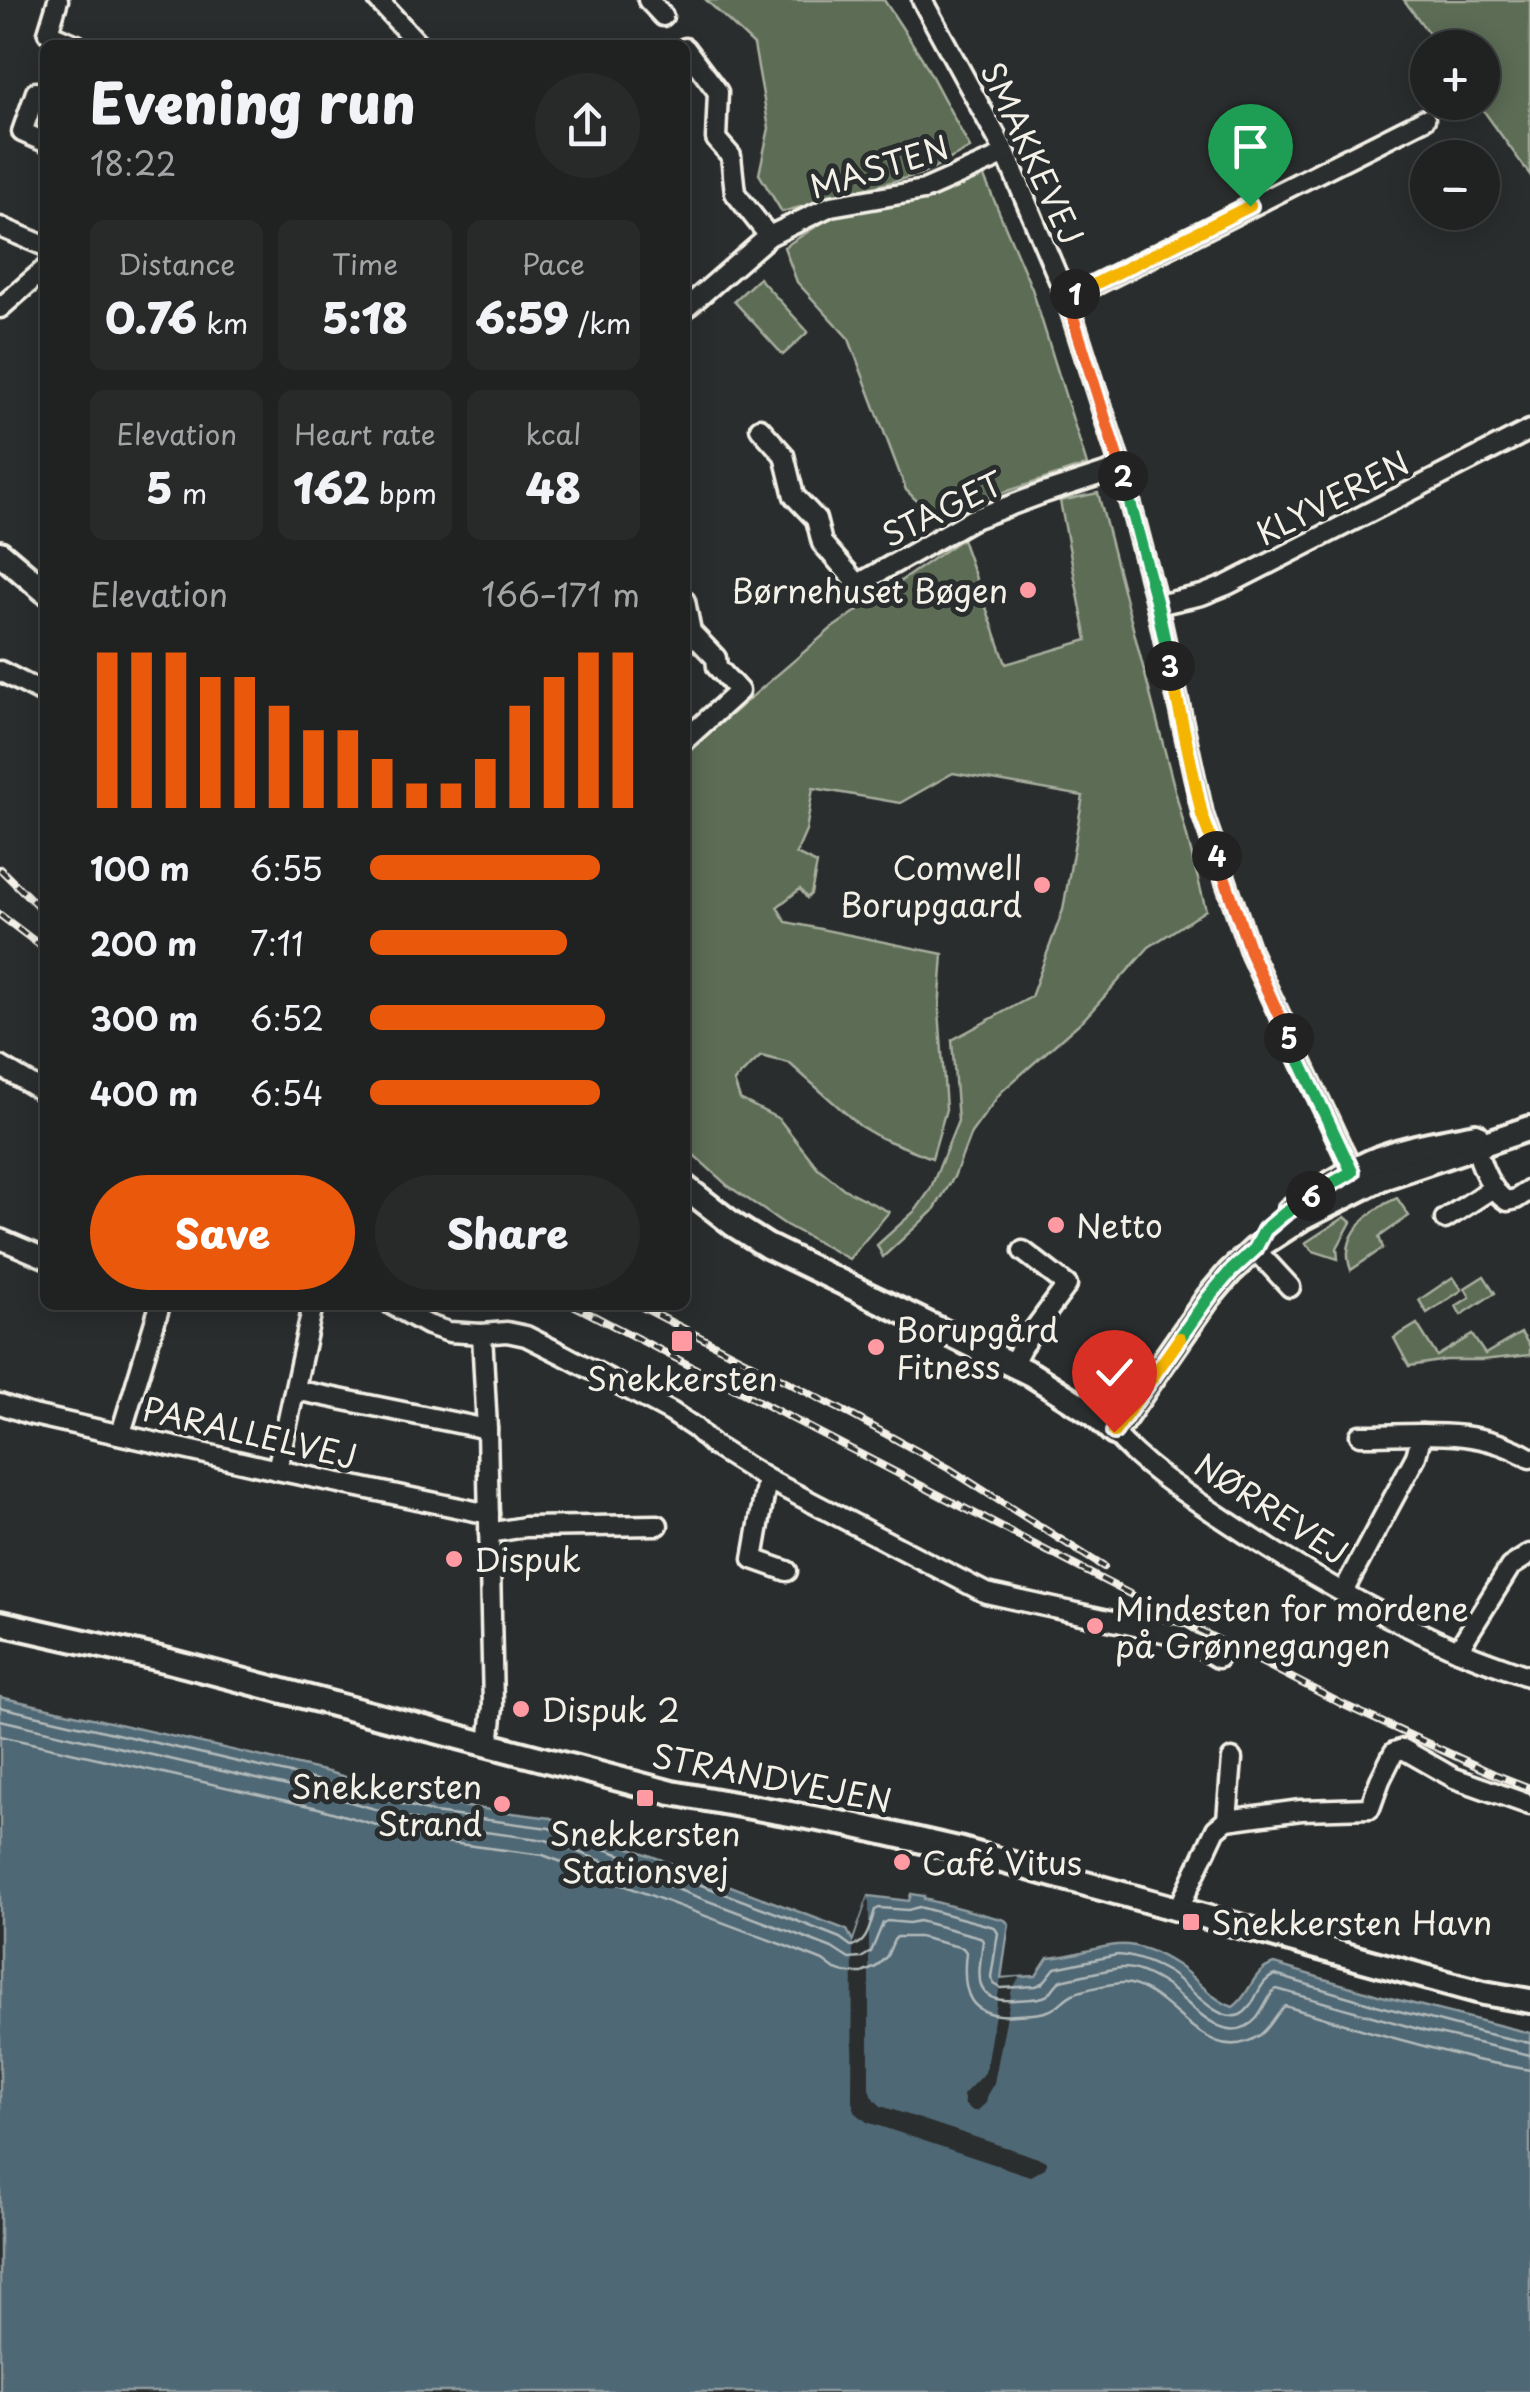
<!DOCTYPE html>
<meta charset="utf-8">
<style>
body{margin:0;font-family:"Playpen Sans",sans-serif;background:#282a2a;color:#f1f3f6;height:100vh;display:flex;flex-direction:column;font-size:38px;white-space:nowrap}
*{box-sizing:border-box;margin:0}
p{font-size:32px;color:#a2a4a5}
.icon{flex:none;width:55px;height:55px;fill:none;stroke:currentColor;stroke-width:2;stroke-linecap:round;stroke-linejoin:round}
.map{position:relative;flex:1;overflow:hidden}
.drawer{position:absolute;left:40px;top:40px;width:650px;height:1270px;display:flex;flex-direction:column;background:#202222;border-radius:15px;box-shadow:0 5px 25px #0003,0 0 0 2px #3d3f40}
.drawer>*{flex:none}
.tools{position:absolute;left:1410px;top:30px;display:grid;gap:20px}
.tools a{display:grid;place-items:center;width:90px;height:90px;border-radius:50%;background:#202222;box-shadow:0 5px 25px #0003,0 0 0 2px #3d3f40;font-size:50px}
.pin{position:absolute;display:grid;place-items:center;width:85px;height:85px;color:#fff;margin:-102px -42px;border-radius:50% 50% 50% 0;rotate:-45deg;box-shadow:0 0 10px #0007}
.pin .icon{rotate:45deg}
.km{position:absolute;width:50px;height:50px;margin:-25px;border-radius:50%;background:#222;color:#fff;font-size:28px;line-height:50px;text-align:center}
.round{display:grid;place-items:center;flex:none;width:105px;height:105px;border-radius:52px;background:#282a2a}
.summary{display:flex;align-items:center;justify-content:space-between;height:170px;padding:0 50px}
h1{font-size:55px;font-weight:800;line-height:75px}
.metrics{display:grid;grid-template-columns:repeat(3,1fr);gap:15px;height:170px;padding:10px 50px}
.metrics div{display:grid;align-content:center;border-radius:15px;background:#282a2a;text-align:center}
.metrics b{font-size:42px;font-weight:800}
.metrics small{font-size:28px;font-weight:400}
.metrics p{font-size:28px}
.chart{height:280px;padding:20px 50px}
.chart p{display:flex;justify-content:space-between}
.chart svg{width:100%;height:180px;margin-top:10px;stroke:#ea580c;stroke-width:6}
.cta{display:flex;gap:20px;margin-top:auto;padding:20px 50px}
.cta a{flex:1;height:115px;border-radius:60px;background:#ea580c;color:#fff;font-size:40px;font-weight:800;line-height:115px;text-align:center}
.cta a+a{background:#282a2a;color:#f1f3f6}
ul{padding:0 50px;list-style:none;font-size:32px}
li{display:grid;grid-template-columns:160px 120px 1fr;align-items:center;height:75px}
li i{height:25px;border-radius:12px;background:#ea580c}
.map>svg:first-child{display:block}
.green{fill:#5c6c55;stroke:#a8ae9e;stroke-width:2.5}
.water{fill:#4f6774;stroke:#919ea2;stroke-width:2.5}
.pier{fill:#2a2d2e}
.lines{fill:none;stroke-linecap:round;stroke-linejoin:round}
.shore{stroke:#b2baba;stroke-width:2.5}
.minor-casing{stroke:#f4f1e8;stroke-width:25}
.major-casing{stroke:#f4f1e8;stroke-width:30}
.minor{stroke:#2a2d2e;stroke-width:18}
.major{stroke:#2a2d2e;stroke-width:22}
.rail-casing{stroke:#f4f1e8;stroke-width:8}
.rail{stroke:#2a2d2e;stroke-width:4;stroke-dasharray:11;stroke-linecap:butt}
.split-1-casing{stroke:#fff;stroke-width:20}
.split-2-casing{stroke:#fff;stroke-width:20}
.split-3-casing{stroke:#fff;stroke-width:20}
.split-4-casing{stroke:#fff;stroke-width:20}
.split-5-casing{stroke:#fff;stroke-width:20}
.split-6-casing{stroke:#fff;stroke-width:20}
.split-7-casing{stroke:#fff;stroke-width:20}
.split-8-casing{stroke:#fff;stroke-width:20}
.split-1{stroke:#f5b400;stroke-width:12}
.split-2{stroke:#f0652b;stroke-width:12}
.split-3{stroke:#22a559;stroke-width:12}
.split-4{stroke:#f5b400;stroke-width:12}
.split-5{stroke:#f0652b;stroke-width:12}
.split-6{stroke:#22a559;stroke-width:12}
.split-7{stroke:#22a559;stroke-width:12}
.split-8{stroke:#f5b400;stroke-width:12}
.poi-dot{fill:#ff9aa2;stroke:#2a2d2e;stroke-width:4}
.labels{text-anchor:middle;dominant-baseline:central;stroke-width:10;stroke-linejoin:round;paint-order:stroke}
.street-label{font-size:32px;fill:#f4f1e8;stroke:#2a2d2e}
.poi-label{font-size:32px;fill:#f4f1e8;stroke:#2a2d2e;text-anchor:start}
</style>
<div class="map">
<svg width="1530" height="2392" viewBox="0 0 1530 2392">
<rect width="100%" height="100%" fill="#2a2d2e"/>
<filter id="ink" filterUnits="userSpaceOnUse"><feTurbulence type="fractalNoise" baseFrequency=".01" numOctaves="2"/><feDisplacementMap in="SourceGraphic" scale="20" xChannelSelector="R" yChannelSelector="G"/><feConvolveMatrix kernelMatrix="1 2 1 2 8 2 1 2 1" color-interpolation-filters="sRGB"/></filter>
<g filter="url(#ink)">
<g class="green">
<path d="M706 0H884L922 58 970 148 924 173 782 212 759 174 769 128 754 45Z"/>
<path d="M1404 0H1530V175L1478 103 1482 102V48L1439 47Z"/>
<path d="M982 172 1032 289 1087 465 944 512 923 507 906 490 849 339 797 282 784 247 836 214Z"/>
<path d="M759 278 808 332 783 355 734 301Z"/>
<path d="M1098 493 1206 910 1149 947 1084 1019 1001 1092 971 1133 954 1177 934 1210 883 1257 877 1245 916 1210 930 1190 958 1121 952 1040 1031 997 1063 910 1083 796 953 773 900 803 813 788 806 831 796 854 817 864 811 894 807 898 800 889 777 907 786 922 943 954 939 1010 946 1109 932 1158 881 1138 860 1126 789 1063 761 1056 734 1081 740 1099 779 1119 818 1168 844 1189 889 1212 849 1259 786 1225 727 1185 685 1147V754L832 628 962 539 1006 664 1087 640 1060 501Z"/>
<path d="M1397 1198 1409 1216 1379 1237 1383 1248 1351 1270C1338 1236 1369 1210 1397 1198Z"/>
<path d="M1345 1217 1351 1222 1337 1248 1338 1259 1313 1251 1305 1243Z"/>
<path d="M1484 1276 1495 1293 1461 1315 1456 1306 1470 1297 1465 1288Z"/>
<path d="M1453 1277 1462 1290 1427 1313 1419 1300Z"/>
<path d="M1417 1324 1437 1356 1472 1335 1485 1354 1521 1333 1530 1346V1355L1481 1360H1446L1409 1366 1394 1338Z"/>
</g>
<path class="water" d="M0 1697 328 1772 437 1803 551 1818 847 1930 853 1941 869 1896 909 1901 911 1894 924 1896V1899L928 1900 1005 1920 1009 1924 1001 1978 1036 1976 1048 1958C1072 1957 1094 1947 1117 1945 1137 1943 1160 1954 1177 1965 1197 1978 1210 1999 1233 2007 1251 1995 1251 1971 1274 1964L1378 1995 1530 2033V2392H0Z"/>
<g class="pier">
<path d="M869 1896V2089L873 2098 881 2106 1044 2160 1047 2163 1045 2168 1030 2176 867 2122 856 2113 852 2102 853 1943Z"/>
<path d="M1020 1977 1012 1989 994 2083 988 2093 986 2103 977 2111H973L965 2105 963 2095 985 2072 1001 1979Z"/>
</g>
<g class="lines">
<g class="shore">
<path d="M0 1707 325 1782 434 1813 549 1828 792 1919 840 1938 851 1946C868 1945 870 1924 875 1910L879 1908 908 1910 919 1907 994 1927 998 1933 991 1977 994 1984 1001 1988 1036 1986 1043 1983 1055 1968 1117 1955C1136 1956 1152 1963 1168 1972 1186 1982 1217 2024 1240 2015 1257 2007 1256 1982 1275 1975L1376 2005 1483 2033 1530 2043"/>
<path d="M0 1720 322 1794 432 1825 546 1840 788 1931 832 1948 849 1959 861 1958 871 1952 883 1923 887 1921 909 1923 919 1921 980 1937 983 1941C979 1973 970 2004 1015 2000 1025 1999 1037 2000 1046 1996 1053 1992 1055 1983 1062 1980 1065 1979 1119 1967 1123 1968 1137 1968 1154 1977 1166 1985 1189 2001 1226 2052 1257 2018 1263 2010 1268 1999 1273 1991L1277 1989 1425 2031 1530 2055"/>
<path d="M0 1736 318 1808 428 1840 543 1855 783 1945 823 1961 835 1970 846 1973H862L876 1967 887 1956 894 1940 897 1937H919L963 1948 966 1952C961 1994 969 2019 1017 2015 1027 2014 1038 2015 1048 2011 1058 2008 1064 1998 1073 1994 1083 1990 1115 1982 1125 1983 1173 1989 1206 2072 1260 2035 1271 2027 1275 2014 1285 2006L1368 2031 1476 2060 1530 2070"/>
</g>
<defs>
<g id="minor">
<path d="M58 0 48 33 77 45"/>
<path d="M378 0 419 45"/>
<path d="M648 0 663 16"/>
<path d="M922 0 1006 154 1067 299 1121 468 1157 605 1203 815 1251 954 1357 1181"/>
<path d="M685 48 718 92 716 139 731 156 735 193 769 236"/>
<path d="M36 92 22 132 45 142"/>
<path d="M0 227 45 246"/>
<path d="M1067 299 1425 119"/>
<path d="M0 308 45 269"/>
<path d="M685 309 769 236 831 206 924 190 1006 154"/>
<path d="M760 428 784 455 794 496 816 519 822 543 858 584 971 520 1044 493 1121 468"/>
<path d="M685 601 691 632 716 658 717 667 739 691 685 740"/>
<path d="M1157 605 1202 595 1227 585 1530 430"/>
<path d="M0 671 45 694"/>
<path d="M0 1066 45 1093"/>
<path d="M1473 1136C1478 1157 1488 1190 1507 1201L1516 1199 1530 1190"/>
<path d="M1445 1219 1493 1188"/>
<path d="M0 1239 45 1258"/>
<path d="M1255 1249 1290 1287"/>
<path d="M392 1305 428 1325 449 1332 482 1334"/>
<path d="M1012 1365 1022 1346 1067 1285 1023 1251"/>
<path d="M295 1390 487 1429"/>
<path d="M0 1404 29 1414 277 1470 489 1514"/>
<path d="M121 1433 160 1305"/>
<path d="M1114 1433C1143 1466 1180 1490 1216 1514 1293 1566 1373 1613 1458 1650 1481 1660 1506 1668 1530 1677"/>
<path d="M1360 1435C1421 1435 1476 1426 1530 1458"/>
<path d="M277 1470 313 1305"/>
<path d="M767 1479 753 1559 787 1571"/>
<path d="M489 1533 525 1527 658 1525"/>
<path d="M1343 1592 1416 1456 1422 1434"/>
<path d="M1458 1650 1510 1567 1530 1554"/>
<path d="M489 1746 493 1706 487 1429 482 1334 507 1332 526 1336 562 1354 671 1412 695 1428 714 1446 767 1479 986 1593 1181 1636 1218 1658"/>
<path d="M1227 1820 1232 1759"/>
<path d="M1179 1908 1216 1829 1227 1820 1301 1810 1370 1808 1380 1780 1394 1752 1403 1749 1454 1778 1530 1805"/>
</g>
<g id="major">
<path d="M0 553 45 591"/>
<path d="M685 1187 734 1225 767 1246 1031 1374 1095 1415 1114 1433 1208 1298 1230 1272 1255 1249 1301 1219 1382 1178 1530 1128"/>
<path d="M1290 1210C1316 1192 1342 1175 1370 1162 1403 1147 1441 1142 1476 1135"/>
<path d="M0 1623 169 1661 672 1793 852 1825 962 1850 1484 1993 1530 2001"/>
</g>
</defs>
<use href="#minor" class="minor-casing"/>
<use href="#major" class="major-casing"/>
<use href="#minor" class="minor"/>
<use href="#major" class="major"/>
<defs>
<g id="rail">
<path d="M0 869 45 913"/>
<path d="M0 915 45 949"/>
<path d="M573 1305 1342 1704 1494 1774 1530 1788"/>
<path d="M638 1305 855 1417 948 1468 1104 1567"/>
</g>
</defs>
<use href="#rail" class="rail-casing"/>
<use href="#rail" class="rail"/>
</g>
</g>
<g class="lines" filter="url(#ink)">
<defs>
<path id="split-1" d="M1075 294 1250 206"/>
<path id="split-2" d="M1075 294 1067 298 1123 476"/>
<path id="split-3" d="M1123 476 1157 605 1170 666"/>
<path id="split-4" d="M1170 666 1202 815 1217 856"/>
<path id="split-5" d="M1217 856 1251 954 1289 1038"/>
<path id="split-6" d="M1289 1038 1352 1172 1311 1196"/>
<path id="split-7" d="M1180 1338 1208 1298 1230 1272 1255 1249 1265 1230 1284 1214 1311 1196"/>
<path id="split-8" d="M1114 1432 1180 1338"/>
</defs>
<use href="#split-1" class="split-1-casing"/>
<use href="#split-2" class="split-2-casing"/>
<use href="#split-3" class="split-3-casing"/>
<use href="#split-4" class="split-4-casing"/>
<use href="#split-5" class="split-5-casing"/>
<use href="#split-6" class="split-6-casing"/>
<use href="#split-7" class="split-7-casing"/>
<use href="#split-8" class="split-8-casing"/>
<use href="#split-1" class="split-1"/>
<use href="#split-2" class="split-2"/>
<use href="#split-3" class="split-3"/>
<use href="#split-4" class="split-4"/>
<use href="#split-5" class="split-5"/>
<use href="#split-6" class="split-6"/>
<use href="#split-7" class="split-7"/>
<use href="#split-8" class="split-8"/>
</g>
<g class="poi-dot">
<circle cx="1028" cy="590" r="10"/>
<circle cx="1042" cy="885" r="10"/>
<circle cx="1056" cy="1225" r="10"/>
<rect x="670" y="1329" width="24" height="24" rx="5"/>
<circle cx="876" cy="1347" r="10"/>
<circle cx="454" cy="1559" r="10"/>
<circle cx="1095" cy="1626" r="10"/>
<circle cx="521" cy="1709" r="10"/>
<rect x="635" y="1788" width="20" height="20" rx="5"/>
<circle cx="502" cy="1804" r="10"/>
<circle cx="902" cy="1862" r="10"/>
<rect x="1181" y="1912" width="20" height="20" rx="5"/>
</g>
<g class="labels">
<g class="street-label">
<text transform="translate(1033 153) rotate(65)">SMAKKEVEJ</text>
<text transform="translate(879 166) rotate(-17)">MASTEN</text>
<text transform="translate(1332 497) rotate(-27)">KLYVEREN</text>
<text transform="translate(942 508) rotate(-26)">STAGET</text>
<text transform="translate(250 1432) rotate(13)">PARALLELVEJ</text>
<text transform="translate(1272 1508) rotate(33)">NØRREVEJ</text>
<text transform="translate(772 1777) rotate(11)">STRANDVEJEN</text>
</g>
<g class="poi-label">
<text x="1008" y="590" text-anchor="end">Børnehuset Bøgen</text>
<text x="1022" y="867" text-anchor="end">Comwell<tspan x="1022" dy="37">Borupgaard</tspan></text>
<text x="1076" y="1225">Netto</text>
<text x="896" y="1329">Borupgård<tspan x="896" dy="37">Fitness</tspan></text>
<text x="682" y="1378" text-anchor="middle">Snekkersten</text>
<text x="474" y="1559">Dispuk</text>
<text x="1115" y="1608">Mindesten for mordene<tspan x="1115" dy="37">på Grønnegangen</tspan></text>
<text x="541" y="1709">Dispuk 2</text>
<text x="482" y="1786" text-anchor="end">Snekkersten<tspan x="482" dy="37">Strand</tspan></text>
<text x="645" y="1833" text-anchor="middle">Snekkersten<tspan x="645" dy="37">Stationsvej</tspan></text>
<text x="922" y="1862">Café Vitus</text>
<text x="1211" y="1922">Snekkersten Havn</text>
</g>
</g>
</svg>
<div class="tools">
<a>+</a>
<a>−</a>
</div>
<div class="pin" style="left:1250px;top:206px;background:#1e9e55"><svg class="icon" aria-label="arrive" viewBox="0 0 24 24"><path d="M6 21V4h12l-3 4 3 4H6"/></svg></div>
<div class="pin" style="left:1114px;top:1432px;background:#d93025"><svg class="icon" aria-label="check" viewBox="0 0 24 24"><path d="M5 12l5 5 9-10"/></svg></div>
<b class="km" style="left:1075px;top:294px">1</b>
<b class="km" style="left:1123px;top:476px">2</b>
<b class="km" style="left:1170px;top:666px">3</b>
<b class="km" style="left:1217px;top:856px">4</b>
<b class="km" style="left:1289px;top:1038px">5</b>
<b class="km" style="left:1311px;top:1196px">6</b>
<section class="drawer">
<div class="summary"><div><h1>Evening run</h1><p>18:22</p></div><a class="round"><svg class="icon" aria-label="share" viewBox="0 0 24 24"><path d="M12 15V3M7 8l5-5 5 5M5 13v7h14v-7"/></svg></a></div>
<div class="metrics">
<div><p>Distance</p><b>0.76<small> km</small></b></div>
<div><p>Time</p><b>5:18</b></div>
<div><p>Pace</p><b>6:59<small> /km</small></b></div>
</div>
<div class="metrics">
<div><p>Elevation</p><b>5<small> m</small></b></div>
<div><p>Heart rate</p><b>162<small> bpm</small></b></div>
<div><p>kcal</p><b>48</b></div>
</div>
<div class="chart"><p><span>Elevation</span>166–171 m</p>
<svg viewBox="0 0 160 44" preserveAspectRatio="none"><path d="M5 44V6M15 44V6M25 44V6M35 44V12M45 44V12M55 44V19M65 44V25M75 44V25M85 44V32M95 44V38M105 44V38M115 44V32M125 44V19M135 44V12M145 44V6M155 44V6"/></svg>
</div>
<ul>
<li><b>100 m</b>6:55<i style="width:85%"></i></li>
<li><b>200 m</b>7:11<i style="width:73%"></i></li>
<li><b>300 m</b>6:52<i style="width:87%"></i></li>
<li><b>400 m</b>6:54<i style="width:85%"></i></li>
</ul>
<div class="cta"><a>Save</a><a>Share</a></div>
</section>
</div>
